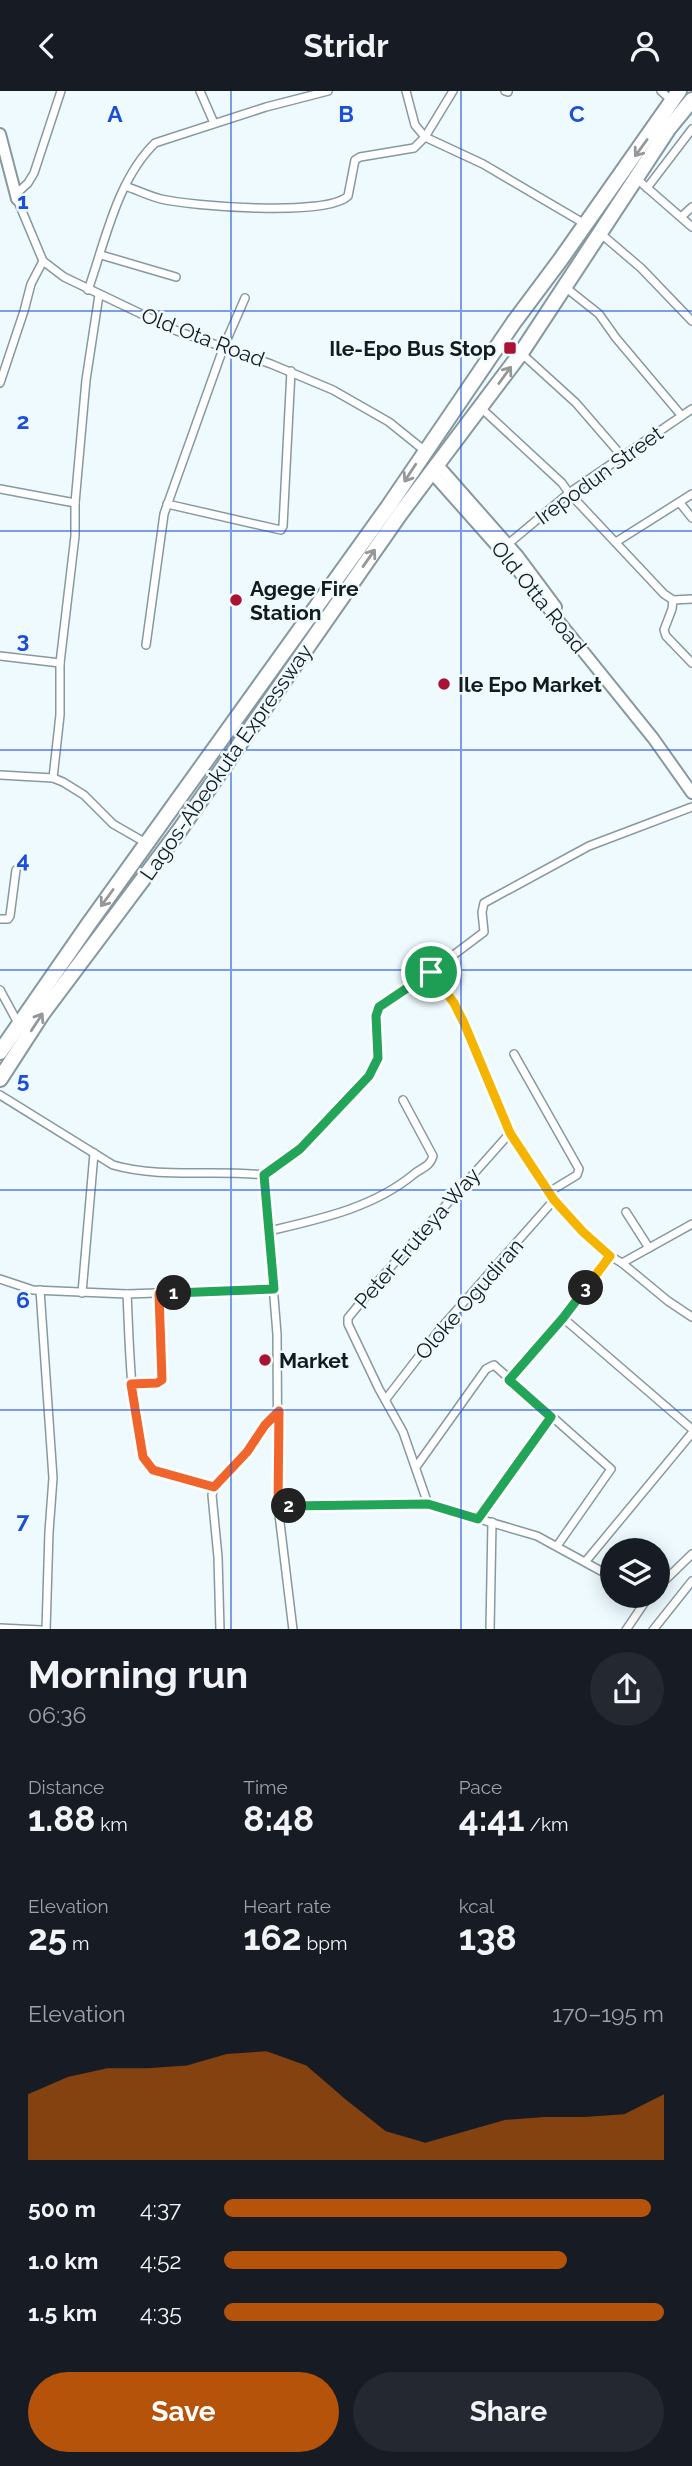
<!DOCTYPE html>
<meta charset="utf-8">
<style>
body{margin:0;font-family:Raleway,sans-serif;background:#242831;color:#f1f3f6;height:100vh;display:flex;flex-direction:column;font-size:26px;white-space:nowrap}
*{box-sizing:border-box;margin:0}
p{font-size:23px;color:#9ea1a6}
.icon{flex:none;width:38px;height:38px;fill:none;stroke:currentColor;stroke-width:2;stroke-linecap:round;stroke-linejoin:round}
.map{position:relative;height:1538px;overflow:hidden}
.sheet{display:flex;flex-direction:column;background:#171b24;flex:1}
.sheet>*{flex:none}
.controls{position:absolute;left:600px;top:1447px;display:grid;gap:14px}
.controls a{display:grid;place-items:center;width:70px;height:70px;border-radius:50%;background:#171b24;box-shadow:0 4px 18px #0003;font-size:35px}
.pin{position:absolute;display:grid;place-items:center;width:60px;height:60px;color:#fff;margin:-30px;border:4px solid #fff;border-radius:50%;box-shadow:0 2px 7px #0007}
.km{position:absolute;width:35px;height:35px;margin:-18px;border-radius:50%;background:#222;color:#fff;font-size:19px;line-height:35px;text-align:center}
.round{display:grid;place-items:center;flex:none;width:74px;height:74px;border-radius:37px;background:#242831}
.head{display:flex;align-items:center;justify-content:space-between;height:119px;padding:0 28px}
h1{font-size:38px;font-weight:700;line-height:52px}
.stats{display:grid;grid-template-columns:repeat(3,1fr);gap:10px;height:119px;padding:7px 28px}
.stats div{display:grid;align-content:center}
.stats b{font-size:35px;font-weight:700}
.stats small{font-size:19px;font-weight:400}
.stats p{font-size:19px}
.chart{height:196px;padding:14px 28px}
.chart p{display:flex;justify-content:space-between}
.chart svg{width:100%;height:126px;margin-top:7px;fill:#b45309;opacity:.7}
.cta{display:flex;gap:14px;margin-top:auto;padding:14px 28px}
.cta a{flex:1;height:80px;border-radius:42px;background:#b45309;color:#fff;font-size:28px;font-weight:700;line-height:80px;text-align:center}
.cta a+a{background:#242831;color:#f1f3f6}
ul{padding:0 28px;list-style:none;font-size:23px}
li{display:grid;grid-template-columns:112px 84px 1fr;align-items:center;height:52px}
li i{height:18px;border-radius:9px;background:#b45309}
header{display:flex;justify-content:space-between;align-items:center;height:91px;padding:0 28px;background:#171b24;font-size:32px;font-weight:700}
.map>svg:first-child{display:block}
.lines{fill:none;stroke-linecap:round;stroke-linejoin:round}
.street-casing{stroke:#8799a0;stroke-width:10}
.secondary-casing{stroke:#8799a0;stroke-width:14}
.highway-casing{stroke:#8799a0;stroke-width:18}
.street{stroke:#fff;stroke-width:7}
.secondary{stroke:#fff;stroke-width:10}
.highway{stroke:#fff;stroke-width:14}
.oneway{stroke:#959899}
.split-1-casing{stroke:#fff;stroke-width:14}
.split-2-casing{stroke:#fff;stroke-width:14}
.split-3-casing{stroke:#fff;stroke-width:14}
.split-4-casing{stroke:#fff;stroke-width:14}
.split-1{stroke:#22a559;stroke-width:9}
.split-2{stroke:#f0652b;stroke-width:9}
.split-3{stroke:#22a559;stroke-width:9}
.split-4{stroke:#f5b400;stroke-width:9}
.grid{fill:none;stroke:#1d4ed8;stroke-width:2;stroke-opacity:0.55}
.poi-dot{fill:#a91233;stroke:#eefafe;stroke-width:2.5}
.labels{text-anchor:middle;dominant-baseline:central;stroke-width:5;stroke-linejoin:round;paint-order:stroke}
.street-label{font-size:21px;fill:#131b1d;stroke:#eefafe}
.poi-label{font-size:21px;font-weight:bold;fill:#131b1d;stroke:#eefafe;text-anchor:start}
.grid-label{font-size:23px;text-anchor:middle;font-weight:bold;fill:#1d4ed8;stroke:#eefafe;stroke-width:5;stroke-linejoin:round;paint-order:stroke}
</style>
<header><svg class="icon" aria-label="back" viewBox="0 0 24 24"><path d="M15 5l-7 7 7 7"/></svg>Stridr<svg class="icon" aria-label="person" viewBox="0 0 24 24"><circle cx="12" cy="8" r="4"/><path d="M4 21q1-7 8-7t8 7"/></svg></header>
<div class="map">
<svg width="692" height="1539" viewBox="0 0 692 1539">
<rect width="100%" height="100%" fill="#eefafe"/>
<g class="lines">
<defs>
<g id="street">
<path d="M200 0 214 32"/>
<path d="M406 0 415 34 425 46 483 73 585 133"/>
<path d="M505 0 508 1"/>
<path d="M661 0 672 10"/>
<path d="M637 88 692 136"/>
<path d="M125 95C137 99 149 105 161 108 191 115 327 126 348 105L355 69 360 66 414 57 425 46 453 0"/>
<path d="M647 97 692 38"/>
<path d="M15 104 28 92 34 82 61 0"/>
<path d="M17 108 43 170 64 186 177 240 271 273 333 299 389 331 425 360"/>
<path d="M681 126 692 116"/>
<path d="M600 142 641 177 692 230"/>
<path d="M101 164 176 186"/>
<path d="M565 196 599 223 616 247 681 324"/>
<path d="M88 199C105 151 117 89 155 52L266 16 328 0"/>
<path d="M521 262 576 312 621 364"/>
<path d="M0 292 24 220 31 193 43 170"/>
<path d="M481 317 562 392 569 402 664 503 673 509 692 508"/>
<path d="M0 398 75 412"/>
<path d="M680 412 692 427"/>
<path d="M167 413 281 439 283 435 291 280"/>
<path d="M616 451 692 403"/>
<path d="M508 453 569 402 692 318"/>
<path d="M673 509 672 518 664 539 666 545 692 572"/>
<path d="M146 554 164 423 224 255 245 207"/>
<path d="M0 565 60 572"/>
<path d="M0 684 53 687 63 691 84 704 113 733 146 752"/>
<path d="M53 687 60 624V572L75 445V412L86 289 99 204"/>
<path d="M0 828H8L10 825 16 779"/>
<path d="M431 881 454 912 464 932 510 1042 554 1109 583 1141 610 1165 622 1172 668 1210 692 1226"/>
<path d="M0 899 19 934"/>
<path d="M514 963 579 1078 577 1084 549 1101"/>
<path d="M0 1004 113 1074C162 1088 215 1078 264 1084"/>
<path d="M264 1084 300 1058 369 985 378 967 376 925 379 916 431 881 484 841 482 821 484 812 589 755 692 716"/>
<path d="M264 1084 277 1243 278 1415 293 1539"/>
<path d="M626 1121 649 1157"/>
<path d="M269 1140C320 1128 373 1117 414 1083 421 1077 430 1076 433 1065L403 1009"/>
<path d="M622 1172 692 1133"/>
<path d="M0 1188 33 1199 127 1203 274 1198"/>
<path d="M40 1199 53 1387 49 1441 46 1539"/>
<path d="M82 1202 94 1062"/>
<path d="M127 1203C129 1235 130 1359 152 1378 160 1385 201 1393 214 1396"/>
<path d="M563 1227 692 1338"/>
<path d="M509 1289 563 1227 610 1165"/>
<path d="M131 1293 157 1292 163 1286 159 1203"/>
<path d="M386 1308 440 1238 554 1109"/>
<path d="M416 1376 486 1278 494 1274 611 1378 557 1455"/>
<path d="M428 1413 403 1341 379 1298 348 1233V1227L380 1188 510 1042"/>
<path d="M278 1415 428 1413 537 1445 612 1486"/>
<path d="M478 1428 551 1326"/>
<path d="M586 1470 692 1342"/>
<path d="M658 1496 692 1463"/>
<path d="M0 1537 41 1539"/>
<path d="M220 1539 218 1466 212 1404C217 1385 236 1376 248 1361 258 1347 267 1333 279 1320"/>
<path d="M490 1539 492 1431"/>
<path d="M626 1539 649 1505"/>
<path d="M653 1539 692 1490"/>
</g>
<g id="secondary">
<path d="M0 43 17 108"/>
<path d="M437 373 518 465 556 516"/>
<path d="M431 381 511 471 653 647 692 702"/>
</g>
<g id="highway">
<path d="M0 961 88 834 388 416 514 231 561 168 679 0"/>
<path d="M0 988 42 923 179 740 400 423 521 262 669 37 692 9"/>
</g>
</defs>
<use href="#street" class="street-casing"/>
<use href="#secondary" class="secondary-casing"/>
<use href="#highway" class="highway-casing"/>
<use href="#street" class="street"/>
<use href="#secondary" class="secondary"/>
<use href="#highway" class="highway"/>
</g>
<defs><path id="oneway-shaft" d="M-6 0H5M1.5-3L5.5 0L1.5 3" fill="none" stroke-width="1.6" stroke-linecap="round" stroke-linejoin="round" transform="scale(1.75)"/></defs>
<g class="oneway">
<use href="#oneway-shaft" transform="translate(641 57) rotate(126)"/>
<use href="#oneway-shaft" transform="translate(505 284) rotate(-54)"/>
<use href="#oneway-shaft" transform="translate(410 382) rotate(123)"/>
<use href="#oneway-shaft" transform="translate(369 467) rotate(-55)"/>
<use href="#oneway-shaft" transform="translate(107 807) rotate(126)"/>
<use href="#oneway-shaft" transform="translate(37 931) rotate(-57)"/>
</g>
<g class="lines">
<defs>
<path id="split-1" d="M174 1202 274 1198 264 1084 300 1058 369 985 378 967 376 925 379 916 431 881"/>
<path id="split-2" d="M174 1202 159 1203 162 1289 157 1292 131 1293 143 1366 153 1379 214 1396 247 1361 265 1334 279 1320 278 1415H289"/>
<path id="split-3" d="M289 1415 428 1413 478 1428 551 1326 509 1289 563 1227 586 1197"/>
<path id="split-4" d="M431 881 454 912 464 932 510 1042 554 1109 583 1141 610 1165 586 1197"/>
</defs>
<use href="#split-1" class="split-1-casing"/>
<use href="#split-2" class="split-2-casing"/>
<use href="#split-3" class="split-3-casing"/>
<use href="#split-4" class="split-4-casing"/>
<use href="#split-1" class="split-1"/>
<use href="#split-2" class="split-2"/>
<use href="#split-3" class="split-3"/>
<use href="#split-4" class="split-4"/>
</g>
<path class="grid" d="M231 0V1539M461 0V1539M0 220H692M0 440H692M0 659H692M0 879H692M0 1099H692M0 1319H692"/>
<g class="poi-dot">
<rect x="503" y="250" width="14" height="14" rx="3.5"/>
<circle cx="236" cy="509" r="7"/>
<circle cx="444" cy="593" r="7"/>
<circle cx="265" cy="1269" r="7"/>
</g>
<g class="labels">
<g class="street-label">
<text transform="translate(203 246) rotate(21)">Old Ota Road</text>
<text transform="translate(599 384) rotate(-36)">Irepodun Street</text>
<text transform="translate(539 506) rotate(51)">Old Otta Road</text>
<text transform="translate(226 671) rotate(-55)">Lagos-Abeokuta Expressway</text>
<text transform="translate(417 1147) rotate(-49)">Peter Eruteya Way</text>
<text transform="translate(469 1208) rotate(-49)">Oloke Ogudiran</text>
</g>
<g class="poi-label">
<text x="496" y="257" text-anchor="end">Ile-Epo Bus Stop</text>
<text x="250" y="497">Agege Fire<tspan x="250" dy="24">Station</tspan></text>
<text x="458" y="593">Ile Epo Market</text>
<text x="279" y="1269">Market</text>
</g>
</g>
<g class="grid-label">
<text x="115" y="31">A</text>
<text x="346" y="31">B</text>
<text x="577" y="31">C</text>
<text x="23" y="118">1</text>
<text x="23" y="338">2</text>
<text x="23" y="557">3</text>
<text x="23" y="777">4</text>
<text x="23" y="997">5</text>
<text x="23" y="1217">6</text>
<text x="23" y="1437">7</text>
</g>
</svg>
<div class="controls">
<a><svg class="icon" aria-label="layers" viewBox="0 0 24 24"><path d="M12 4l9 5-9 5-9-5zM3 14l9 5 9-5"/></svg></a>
</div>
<div class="pin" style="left:431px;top:881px;background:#1e9e55"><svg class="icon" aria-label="arrive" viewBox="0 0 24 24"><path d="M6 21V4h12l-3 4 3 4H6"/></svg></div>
<b class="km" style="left:174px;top:1202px">1</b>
<b class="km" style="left:289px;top:1415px">2</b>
<b class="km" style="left:586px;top:1197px">3</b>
</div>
<section class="sheet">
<div class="head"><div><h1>Morning run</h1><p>06:36</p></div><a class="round"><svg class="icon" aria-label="share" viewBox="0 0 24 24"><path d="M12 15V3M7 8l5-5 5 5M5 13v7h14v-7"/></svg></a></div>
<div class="stats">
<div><p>Distance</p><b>1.88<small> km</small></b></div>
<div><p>Time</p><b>8:48</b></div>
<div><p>Pace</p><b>4:41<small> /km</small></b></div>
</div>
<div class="stats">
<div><p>Elevation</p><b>25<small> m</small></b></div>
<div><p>Heart rate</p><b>162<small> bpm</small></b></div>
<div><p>kcal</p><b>138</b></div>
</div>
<div class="chart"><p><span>Elevation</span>170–195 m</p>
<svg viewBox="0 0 160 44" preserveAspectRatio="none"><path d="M0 44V21L10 15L20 12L30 12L40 11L50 7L60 6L70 11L80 23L90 34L100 38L110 34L120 30L130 29L140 29L150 28L160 21V44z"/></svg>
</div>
<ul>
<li><b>500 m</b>4:37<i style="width:97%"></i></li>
<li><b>1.0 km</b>4:52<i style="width:78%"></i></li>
<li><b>1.5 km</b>4:35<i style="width:100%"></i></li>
</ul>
<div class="cta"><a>Save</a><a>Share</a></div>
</section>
